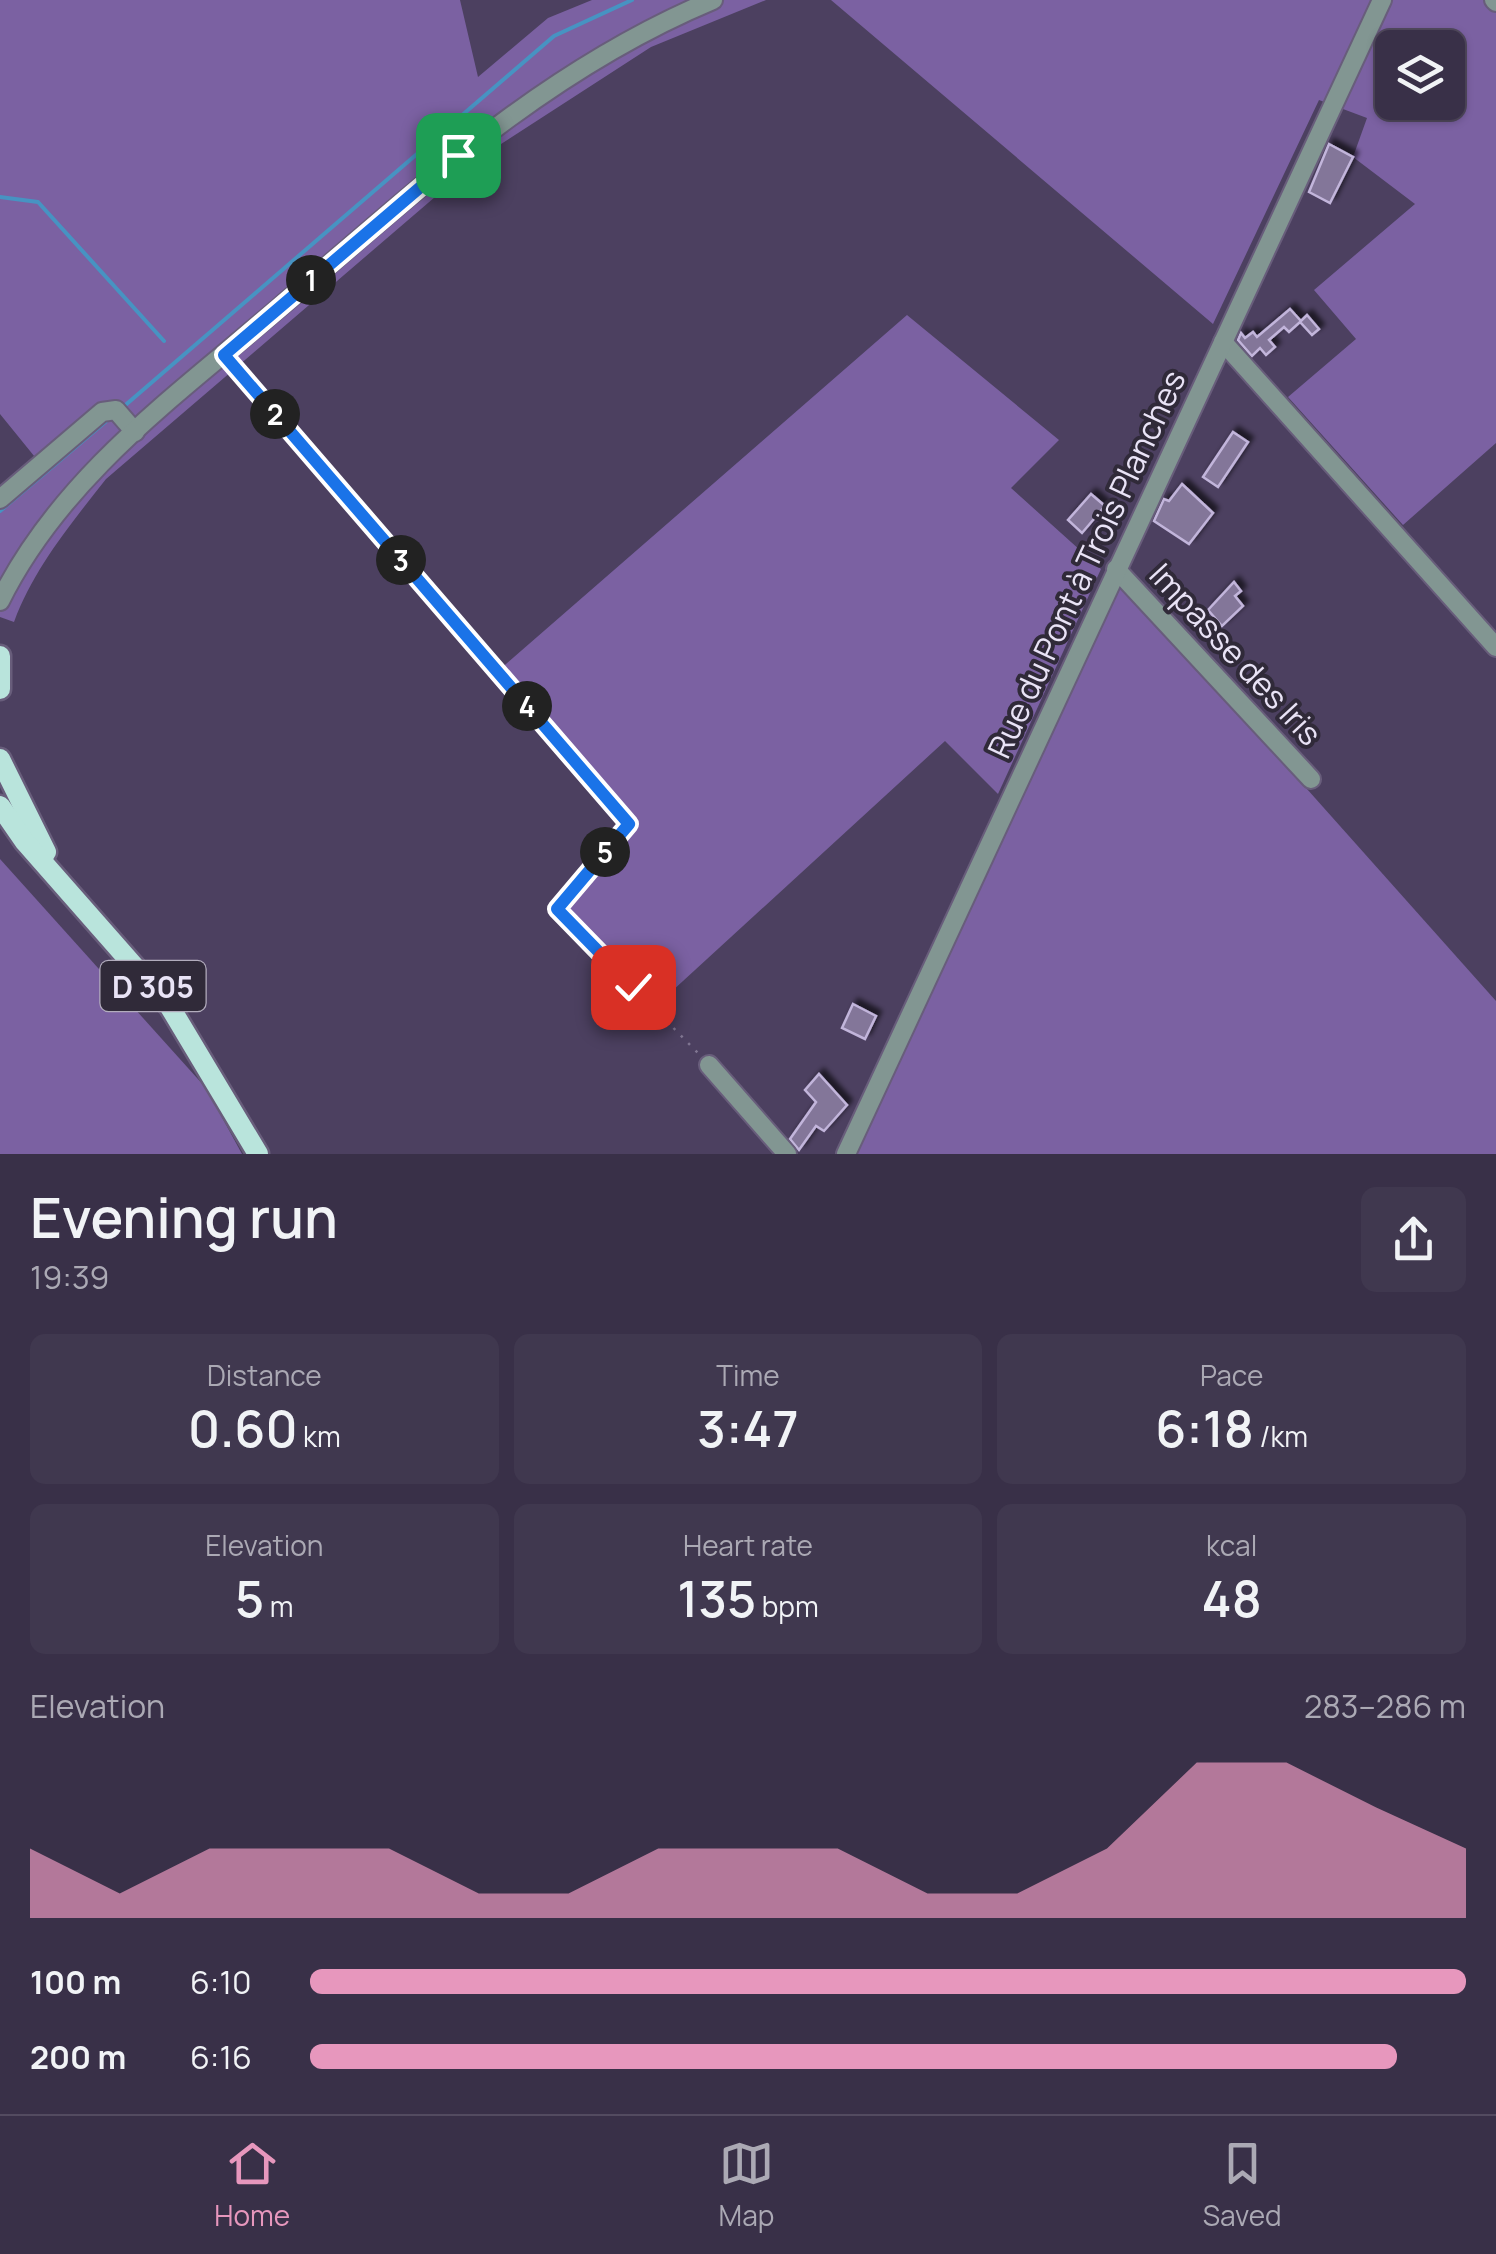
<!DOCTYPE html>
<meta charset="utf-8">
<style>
body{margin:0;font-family:Manrope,sans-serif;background:#40384f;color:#f1f3f6;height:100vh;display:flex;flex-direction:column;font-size:38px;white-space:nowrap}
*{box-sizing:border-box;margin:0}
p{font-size:32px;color:#aba9b4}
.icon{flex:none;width:55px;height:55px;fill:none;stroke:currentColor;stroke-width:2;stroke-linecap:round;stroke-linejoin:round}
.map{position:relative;height:1154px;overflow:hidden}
.drawer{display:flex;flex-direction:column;background:#393048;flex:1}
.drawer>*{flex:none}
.tools{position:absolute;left:1375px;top:30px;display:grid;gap:20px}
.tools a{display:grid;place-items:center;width:90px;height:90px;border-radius:15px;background:#393048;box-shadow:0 2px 8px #0004,0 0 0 2px #534b60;font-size:50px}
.pin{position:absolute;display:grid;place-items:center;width:85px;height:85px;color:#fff;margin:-42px;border-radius:20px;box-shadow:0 5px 15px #0006}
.km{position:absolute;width:50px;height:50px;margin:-25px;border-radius:50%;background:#222;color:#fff;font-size:28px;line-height:50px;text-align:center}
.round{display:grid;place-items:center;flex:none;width:105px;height:105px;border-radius:15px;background:#40384f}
.head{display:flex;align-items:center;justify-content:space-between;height:170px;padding:0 30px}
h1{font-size:55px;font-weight:600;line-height:75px}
.stats{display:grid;grid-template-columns:repeat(3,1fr);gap:15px;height:170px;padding:10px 30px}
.stats div{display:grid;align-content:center;border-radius:15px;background:#40384f;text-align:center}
.stats b{font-size:50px;font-weight:600}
.stats small{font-size:28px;font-weight:400}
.stats p{font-size:28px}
.chart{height:280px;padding:20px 30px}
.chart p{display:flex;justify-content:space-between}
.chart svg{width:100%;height:180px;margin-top:10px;fill:#e797bd;opacity:.7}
ul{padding:0 30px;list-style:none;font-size:32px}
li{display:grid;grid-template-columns:160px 120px 1fr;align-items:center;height:75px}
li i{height:25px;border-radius:12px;background:#e797bd}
.dock{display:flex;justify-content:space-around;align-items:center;height:140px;border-top:2px solid #534b60;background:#393048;font-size:28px;color:#aba9b4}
.dock a{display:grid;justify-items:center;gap:5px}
.dock .on{color:#e797bd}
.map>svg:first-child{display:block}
.green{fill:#7b61a2;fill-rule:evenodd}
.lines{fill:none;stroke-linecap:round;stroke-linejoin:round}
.stream{stroke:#4793c2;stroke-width:4}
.building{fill:#837699;stroke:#c2b5db;stroke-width:2.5;filter:url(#shadow)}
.minor-casing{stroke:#685d7b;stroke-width:22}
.major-casing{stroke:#685d7b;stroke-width:25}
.path{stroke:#807692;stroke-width:2.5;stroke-dasharray:2.5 8;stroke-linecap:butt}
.minor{stroke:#829692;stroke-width:18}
.major{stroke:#b9e4dc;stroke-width:20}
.route-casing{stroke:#fff;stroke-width:20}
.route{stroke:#1a73e8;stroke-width:12}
.labels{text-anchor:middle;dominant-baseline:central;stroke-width:8;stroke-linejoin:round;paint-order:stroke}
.shield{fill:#302a39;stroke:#b2acbd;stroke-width:2.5}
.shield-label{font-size:30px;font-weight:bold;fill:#e9e3f6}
.street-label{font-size:32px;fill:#e9e3f6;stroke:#302a39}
</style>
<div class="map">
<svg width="1496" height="1154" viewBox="0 0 1496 1154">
<defs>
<filter id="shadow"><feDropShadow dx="5" dy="-5" stdDeviation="2.5" flood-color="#0009"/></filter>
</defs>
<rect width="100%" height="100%" fill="#4c4060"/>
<g class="green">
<path d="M0 0H460L478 77 548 18 592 0H766L651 47 484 155 106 479C70 525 34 568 14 622L0 617V505L43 467 0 414Z"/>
<path d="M831 0H1496V443L1403 525 1288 397 1356 339 1314 290 1415 204 1353 157 1367 118 1319 100 1213 324ZM1392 48H1448V102H1392Z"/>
<path d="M907 315 1059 440 1011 488 1101 569 998 794 945 741 659 1003 563 909 627 836 490 678Z"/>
<path d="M1118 577 1496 1001V1154H855Z"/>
<path d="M0 859 206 1088 242 1154H0Z"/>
</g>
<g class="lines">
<g class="stream">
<path d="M0 197 38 202 164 341"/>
<path d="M122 408 554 36 632 0"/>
<path d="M0 511 111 417"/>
</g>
</g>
<g class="building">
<path d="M1329 144 1353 157 1330 203 1309 192Z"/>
<path d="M1290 309 1301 321 1307 315 1319 329 1312 335 1300 322 1289 332 1284 327 1269 340 1275 347 1266 355 1260 348 1252 356 1238 340 1241 333 1245 338 1253 332 1257 337Z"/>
<path d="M1233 432 1248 442 1218 487 1203 477Z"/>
<path d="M1182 484 1213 513 1189 544 1154 521 1164 499 1169 501Z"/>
<path d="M1091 494 1105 506 1082 533 1068 520Z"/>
<path d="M1234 582 1241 591 1235 596 1243 606 1222 626 1208 610Z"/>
<path d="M853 1004 876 1016 865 1039 842 1028Z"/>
<path d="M819 1074 847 1105 824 1131 816 1126 799 1150 790 1139 816 1102 805 1090Z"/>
</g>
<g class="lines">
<defs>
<g id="minor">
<path d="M1494 0 1496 2"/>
<path d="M1223 342 1496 647"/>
<path d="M0 499 102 412 116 410 135 432"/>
<path d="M1116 569 1311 779"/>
<path d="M0 601C62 476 177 395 281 306 417 190 545 70 713 0"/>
<path d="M709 1065 787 1154"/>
<path d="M846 1154 1382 0"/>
</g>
<g id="major">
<path d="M0 656V689"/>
<path d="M0 759 46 852"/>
<path d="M0 806 25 842 170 1007 258 1154"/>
</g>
</defs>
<use href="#minor" class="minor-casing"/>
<use href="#major" class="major-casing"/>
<path class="path" d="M234 367 629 823 557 909 698 1053"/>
<use href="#minor" class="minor"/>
<use href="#major" class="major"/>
</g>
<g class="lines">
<defs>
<path id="route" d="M458 155 224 355 629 824 557 909 633 987"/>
</defs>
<use href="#route" class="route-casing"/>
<use href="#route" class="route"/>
</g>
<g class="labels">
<rect class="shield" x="100.5" y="961" width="105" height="50" rx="8"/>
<g class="shield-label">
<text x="153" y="986">D 305</text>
</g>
<g class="street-label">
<text transform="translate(1086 564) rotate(-65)">Rue du Pont à Trois Planches</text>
<text transform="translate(1236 654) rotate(47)">Impasse des Iris</text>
</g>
</g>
</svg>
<div class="tools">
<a><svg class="icon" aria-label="layers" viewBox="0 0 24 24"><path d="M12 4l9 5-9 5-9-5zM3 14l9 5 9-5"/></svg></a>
</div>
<div class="pin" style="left:458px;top:155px;background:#1e9e55"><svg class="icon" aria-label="arrive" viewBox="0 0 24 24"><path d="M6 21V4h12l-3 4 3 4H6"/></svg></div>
<div class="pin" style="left:633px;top:987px;background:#d93025"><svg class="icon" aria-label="check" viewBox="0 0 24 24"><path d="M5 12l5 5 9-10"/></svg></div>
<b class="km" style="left:311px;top:280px">1</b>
<b class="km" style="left:275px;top:414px">2</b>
<b class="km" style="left:401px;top:560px">3</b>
<b class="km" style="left:527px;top:706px">4</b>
<b class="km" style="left:605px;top:852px">5</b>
</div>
<section class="drawer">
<div class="head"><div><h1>Evening run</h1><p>19:39</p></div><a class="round"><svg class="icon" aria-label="share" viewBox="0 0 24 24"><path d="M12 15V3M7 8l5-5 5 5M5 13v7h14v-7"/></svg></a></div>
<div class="stats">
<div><p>Distance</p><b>0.60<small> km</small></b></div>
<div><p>Time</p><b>3:47</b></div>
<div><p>Pace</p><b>6:18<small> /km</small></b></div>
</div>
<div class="stats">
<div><p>Elevation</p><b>5<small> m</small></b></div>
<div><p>Heart rate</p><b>135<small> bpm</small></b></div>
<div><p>kcal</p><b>48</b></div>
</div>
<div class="chart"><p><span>Elevation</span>283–286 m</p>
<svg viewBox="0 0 160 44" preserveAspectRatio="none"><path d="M0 44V27L10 38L20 27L30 27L40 27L50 38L60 38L70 27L80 27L90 27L100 38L110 38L120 27L130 6L140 6L150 17L160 27V44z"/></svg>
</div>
<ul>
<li><b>100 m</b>6:10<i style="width:100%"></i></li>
<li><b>200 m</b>6:16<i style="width:94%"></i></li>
</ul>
</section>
<nav class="dock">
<a class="on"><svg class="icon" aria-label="home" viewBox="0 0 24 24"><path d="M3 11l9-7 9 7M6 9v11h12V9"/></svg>Home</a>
<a><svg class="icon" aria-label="map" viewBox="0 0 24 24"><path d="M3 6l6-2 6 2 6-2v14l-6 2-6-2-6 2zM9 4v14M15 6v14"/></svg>Map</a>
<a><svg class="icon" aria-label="saved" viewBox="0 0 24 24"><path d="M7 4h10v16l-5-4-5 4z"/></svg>Saved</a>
</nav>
